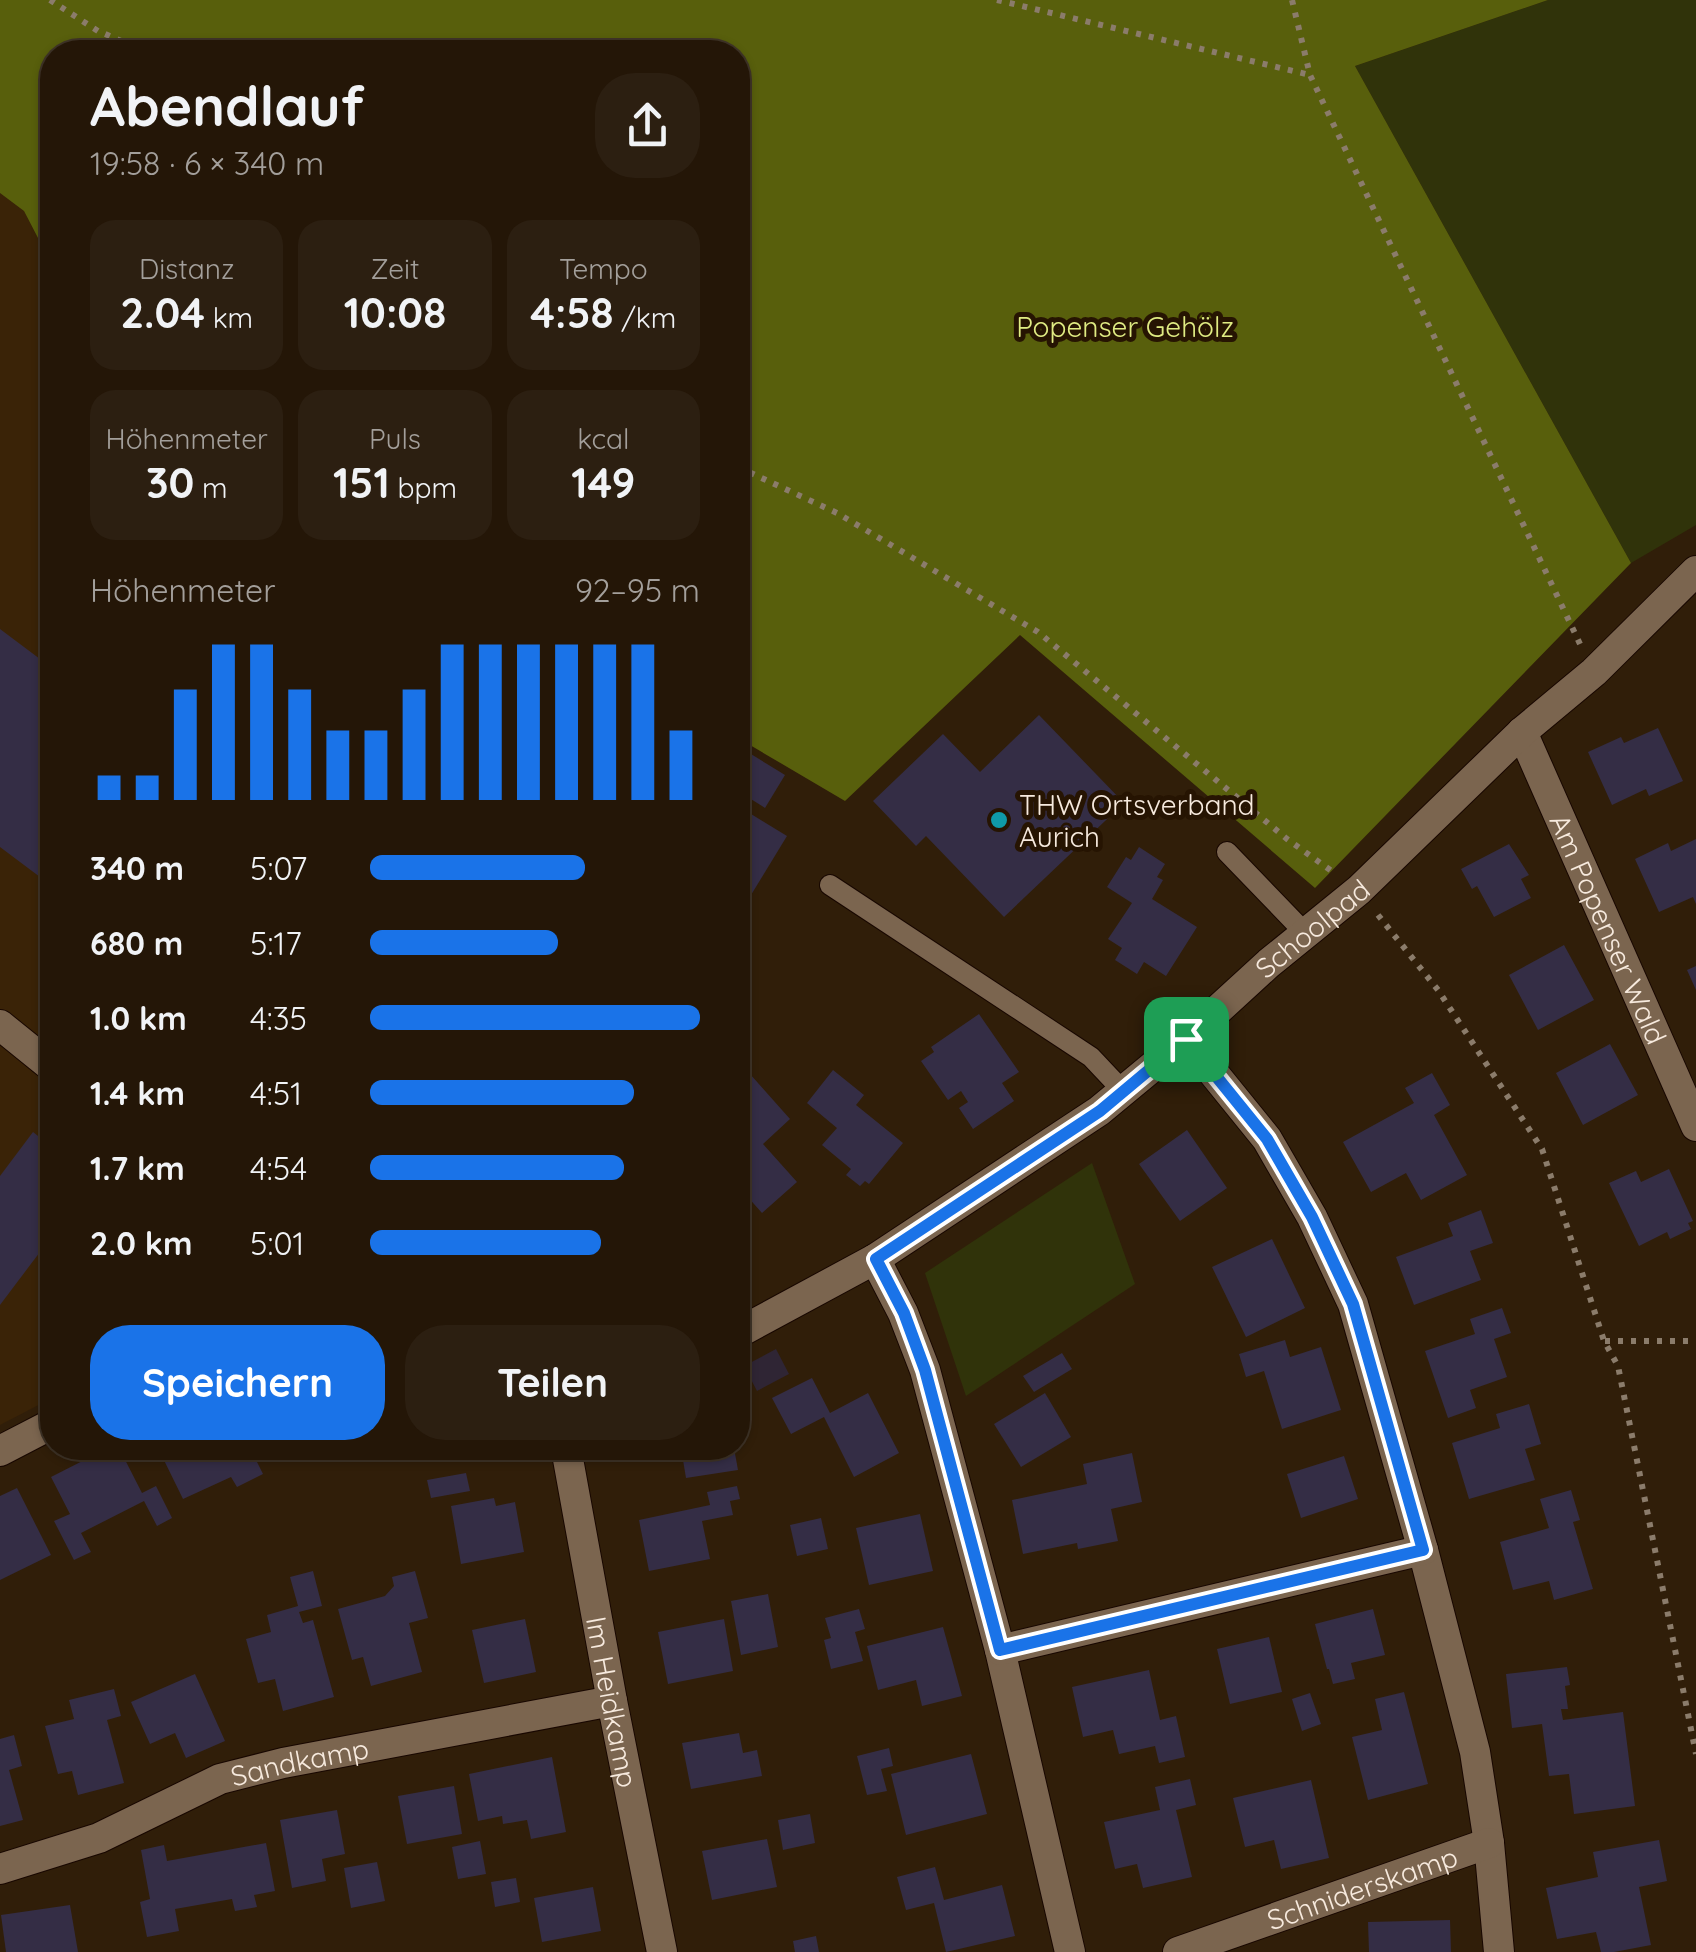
<!DOCTYPE html>
<html lang="de">
<meta charset="utf-8">
<style>
body{margin:0;font-family:Quicksand,sans-serif;background:#2c1f11;color:#f1f3f6;height:100vh;display:flex;flex-direction:column;font-size:38px;white-space:nowrap}
*{box-sizing:border-box;margin:0}
p{font-size:32px;color:#a39f9b}
.icon{flex:none;width:55px;height:55px;fill:none;stroke:currentColor;stroke-width:2;stroke-linecap:round;stroke-linejoin:round}
.map{position:relative;flex:1;overflow:hidden}
.side{position:absolute;left:40px;top:40px;width:710px;height:1420px;display:flex;flex-direction:column;background:#241607;border-radius:40px;box-shadow:0 2px 8px #0004,0 0 0 2px #413528}
.side>*{flex:none}
.pin{position:absolute;display:grid;place-items:center;width:85px;height:85px;color:#fff;margin:-42px;border-radius:20px;box-shadow:0 5px 15px #0006}
.round{display:grid;place-items:center;flex:none;width:105px;height:105px;border-radius:40px;background:#2c1f11}
.headline{display:flex;align-items:center;justify-content:space-between;height:170px;padding:0 50px}
h1{font-size:55px;font-weight:700;line-height:75px}
.stats{display:grid;grid-template-columns:repeat(3,1fr);gap:15px;height:170px;padding:10px 50px}
.stats div{display:grid;align-content:center;border-radius:25px;background:#2c1f11;text-align:center}
.stats b{font-size:42px;font-weight:700}
.stats small{font-size:28px;font-weight:400}
.stats p{font-size:28px}
.chart{height:280px;padding:20px 50px}
.chart p{display:flex;justify-content:space-between}
.chart svg{width:100%;height:180px;margin-top:10px;stroke:#1a73e8;stroke-width:6}
.primary-button{display:flex;gap:20px;margin-top:auto;padding:20px 50px}
.primary-button a{flex:1;height:115px;border-radius:40px;background:#1a73e8;color:#fff;font-size:40px;font-weight:700;line-height:115px;text-align:center}
.primary-button a+a{background:#2c1f11;color:#f1f3f6}
ul{padding:0 50px;list-style:none;font-size:32px}
li{display:grid;grid-template-columns:160px 120px 1fr;align-items:center;height:75px}
li i{height:25px;border-radius:12px;background:#1a73e8}
.map>svg:first-child{display:block}
.built{fill:#3a2307}
.industrial{fill:#2f2534}
.green{fill:#30330a}
.forest{fill:#585f0c}
.building{fill:#342d45}
.lines{fill:none;stroke-linecap:round;stroke-linejoin:round}
.service-casing{stroke:#180700;stroke-width:22}
.minor-casing{stroke:#180700;stroke-width:32}
.tertiary-casing{stroke:#180700;stroke-width:32}
.path{stroke:#8b7c6b;stroke-width:6;stroke-dasharray:5 8;stroke-linecap:butt}
.service{stroke:#7b654f;stroke-width:20}
.minor{stroke:#7b654f;stroke-width:30}
.tertiary{stroke:#7b654f;stroke-width:30}
.route-casing{stroke:#fff;stroke-width:20}
.route{stroke:#1a73e8;stroke-width:12}
.culture-dot{fill:#0f9aa8;stroke:#261402;stroke-width:4}
.labels{text-anchor:middle;dominant-baseline:central;stroke-width:10;stroke-linejoin:round;paint-order:stroke}
.park-label{font-size:28px;fill:#e0ec83;stroke:#261402}
.poi-label{font-size:28px;fill:#f7eade;stroke:#261402;text-anchor:start}
.street-label{font-size:28px;fill:#f7eade;stroke:#261402}
</style>
<div class="map">
<svg width="1696" height="1952" viewBox="0 0 1696 1952">
<rect width="100%" height="100%" fill="#301e09"/>
<path class="built" d="M0 193 24 211 52 265V1398L0 1425Z"/>
<path class="industrial" d="M776 1349 789 1374 757 1391 744 1366Z"/>
<g class="green">
<path d="M1548 0H1696V525L1631 563 1355 66Z"/>
<path d="M1092 1163 1135 1284 966 1396 925 1273Z"/>
</g>
<path class="forest" d="M0 0H1548L1355 66 1631 563 1315 888 1020 635 845 801 738 738V52H52V265L24 211 0 193Z"/>
<g class="building">
<path d="M0 629 52 668V886L0 847Z"/>
<path d="M1039 715 1124 803 1004 917 926 836 916 846 873 801 943 734 980 772Z"/>
<path d="M1658 728 1683 781 1649 796 1646 789 1612 805 1588 752 1621 737 1624 743Z"/>
<path d="M741 748 785 775 765 808 738 791V754Z"/>
<path d="M738 806 787 836 743 908 738 905Z"/>
<path d="M1696 839V904L1693 897 1659 912 1635 859 1668 843 1671 851Z"/>
<path d="M1509 844 1529 875 1521 879 1531 898 1494 917 1477 886 1472 889 1461 869Z"/>
<path d="M1139 847 1165 864 1157 877 1163 880 1152 899 1197 927 1166 976 1144 962 1137 974 1115 960 1122 948 1108 939 1132 903 1107 887 1126 857 1131 860Z"/>
<path d="M1564 945 1594 1000 1538 1030 1509 975Z"/>
<path d="M1696 966V990L1687 970Z"/>
<path d="M979 1014 1019 1072 1002 1083 1014 1101 973 1129 959 1108 968 1102 961 1091 948 1100 921 1061 934 1052 931 1047Z"/>
<path d="M1610 1044 1638 1095 1583 1125 1556 1073Z"/>
<path d="M833 1070 864 1095 856 1105 903 1143 869 1184 865 1181 860 1186 846 1175 851 1169 822 1145 837 1128 807 1103Z"/>
<path d="M1432 1073 1450 1105 1434 1115 1467 1175 1421 1200 1406 1173 1371 1192 1343 1142 1414 1103 1405 1088Z"/>
<path d="M750 1074 790 1119 763 1144 797 1182 762 1213 738 1186V1121L740 1118 738 1115V1085Z"/>
<path d="M1187 1130 1227 1188 1180 1221 1139 1164Z"/>
<path d="M33 1132 52 1147V1236L0 1305V1176Z"/>
<path d="M1669 1169 1693 1221 1688 1223 1691 1229 1670 1239 1667 1232 1639 1246 1609 1183 1636 1171 1641 1182Z"/>
<path d="M1481 1210 1493 1243 1470 1251 1481 1280 1414 1305 1396 1257 1453 1236 1448 1223Z"/>
<path d="M1272 1239 1305 1308 1246 1337 1212 1267Z"/>
<path d="M1502 1308 1511 1333 1494 1339 1507 1377 1470 1390 1476 1408 1448 1418 1425 1351 1475 1334 1470 1319Z"/>
<path d="M1285 1340 1290 1357 1321 1347 1341 1410 1282 1429 1264 1371 1246 1377 1239 1354Z"/>
<path d="M1062 1353 1072 1369 1034 1392 1023 1376Z"/>
<path d="M812 1378 830 1413 868 1393 899 1453 854 1477 824 1417 791 1434 772 1398Z"/>
<path d="M1045 1393 1071 1437 1021 1467 994 1424Z"/>
<path d="M742 1401 747 1432 738 1434V1402Z"/>
<path d="M1529 1404 1541 1444 1525 1449 1535 1480 1469 1499 1452 1443 1500 1428 1496 1414Z"/>
<path d="M108 1448H119L142 1493 156 1486 172 1518 157 1526 144 1501 81 1533 91 1552 74 1560 54 1521 70 1514 51 1477Z"/>
<path d="M158 1448H250L263 1474 237 1487 231 1477 183 1499Z"/>
<path d="M275 1448H313L283 1462Z"/>
<path d="M322 1448H349L327 1458Z"/>
<path d="M681 1448H734L738 1470 686 1478Z"/>
<path d="M1132 1453 1142 1502 1111 1509 1118 1541 1078 1549 1077 1543 1023 1554 1012 1500 1087 1484 1083 1464Z"/>
<path d="M1344 1456 1358 1499 1301 1518 1287 1474Z"/>
<path d="M466 1473 470 1491 431 1498 427 1480Z"/>
<path d="M737 1486 740 1499 730 1501 733 1515 702 1521 710 1559 649 1571 639 1520 710 1505 707 1492Z"/>
<path d="M17 1488 51 1555 0 1580V1496Z"/>
<path d="M1571 1490 1580 1520 1573 1522 1593 1589 1554 1600 1549 1581 1513 1590 1500 1542 1549 1528 1540 1499Z"/>
<path d="M494 1498 496 1506 515 1502 524 1552 461 1564 451 1506Z"/>
<path d="M920 1514 933 1571 869 1585 856 1528Z"/>
<path d="M821 1518 828 1549 797 1556 790 1525Z"/>
<path d="M313 1571 322 1606 299 1612 303 1623 313 1620 334 1697 283 1711 275 1679 258 1683 246 1639 271 1632 267 1615 298 1606 290 1577Z"/>
<path d="M415 1571 428 1618 409 1623 422 1672 371 1686 363 1657 352 1660 338 1609 385 1596 394 1586 392 1577Z"/>
<path d="M768 1594 778 1647 741 1655 731 1601Z"/>
<path d="M859 1609 865 1629 855 1632 863 1661 831 1669 824 1640 831 1638 825 1618Z"/>
<path d="M1373 1609 1385 1655 1351 1663 1355 1679 1333 1684 1329 1669H1327L1315 1624Z"/>
<path d="M525 1619 536 1672 484 1683 472 1630Z"/>
<path d="M724 1619 733 1671 668 1684 658 1632Z"/>
<path d="M943 1627 962 1696 922 1706 916 1680 878 1690 867 1646Z"/>
<path d="M1269 1637 1282 1692 1230 1704 1217 1649Z"/>
<path d="M1567 1667 1570 1685 1565 1686 1568 1709H1561L1563 1720 1623 1712 1635 1806 1574 1814 1569 1774 1549 1776 1542 1724 1512 1728 1506 1674Z"/>
<path d="M1149 1670 1160 1720 1176 1716 1185 1757 1159 1763 1155 1746 1119 1754 1113 1730 1083 1737 1072 1687Z"/>
<path d="M195 1674 225 1741 186 1758 175 1733 150 1744 131 1702Z"/>
<path d="M114 1689 121 1716 107 1720 124 1783 78 1795 72 1771 58 1774 45 1726 74 1719 69 1700Z"/>
<path d="M1404 1692 1428 1784 1368 1800 1352 1737 1382 1730 1375 1699Z"/>
<path d="M1310 1693 1321 1724 1302 1731 1292 1699Z"/>
<path d="M739 1733 743 1753 757 1750 762 1776 691 1789 682 1743Z"/>
<path d="M14 1735 22 1766 9 1770 23 1820 0 1826V1739Z"/>
<path d="M889 1748 893 1766 881 1769 887 1791 867 1795 857 1756Z"/>
<path d="M971 1754 987 1814 906 1835 891 1774Z"/>
<path d="M552 1757 566 1832 531 1839 527 1820 503 1824 502 1816 478 1821 469 1774Z"/>
<path d="M1190 1779 1196 1805 1176 1810 1192 1877 1143 1888 1137 1864 1115 1869 1104 1822 1160 1810 1155 1787Z"/>
<path d="M1311 1780 1329 1858 1281 1869 1274 1840 1245 1847 1233 1798Z"/>
<path d="M454 1786 462 1834 407 1844 398 1796Z"/>
<path d="M337 1810 345 1854 322 1859 326 1881 292 1888 280 1820Z"/>
<path d="M810 1814 815 1843 783 1850 778 1820Z"/>
<path d="M767 1839 777 1887 712 1900 702 1851Z"/>
<path d="M1659 1840 1667 1881 1639 1887 1651 1945 1614 1952H1601L1596 1932 1557 1939 1546 1888 1598 1877 1593 1852Z"/>
<path d="M480 1841 486 1874 458 1879 452 1847Z"/>
<path d="M266 1843 275 1891 254 1895 257 1907 235 1911 232 1899 175 1909 179 1931 147 1937 140 1902 150 1899 141 1850 164 1845 167 1861Z"/>
<path d="M377 1862 385 1901 351 1908 344 1868Z"/>
<path d="M935 1867 944 1900 1002 1885 1015 1936 946 1952 934 1903 906 1910 897 1877Z"/>
<path d="M516 1878 520 1902 495 1907 491 1882Z"/>
<path d="M593 1887 601 1931 542 1942 534 1898Z"/>
<path d="M70 1905 78 1952H6L1 1915Z"/>
<path d="M1450 1920 1451 1952H1369L1368 1922Z"/>
<path d="M816 1936 819 1952H795L793 1941Z"/>
</g>
<g class="lines">
<defs>
<g id="service">
<path d="M1227 852 1306 934"/>
<path d="M830 885 1091 1057 1123 1091"/>
</g>
<g id="minor">
<path id="s1" d="M1522 732 1696 1126"/>
<path d="M1186 1039 1267 1139 1312 1217 1353 1304 1423 1550 1475 1752 1489 1843 1499 1952"/>
<path d="M875 1259 903 1313 925 1370 1000 1650 1070 1952"/>
<path id="s2" d="M566 1448 612 1701 662 1952"/>
<path d="M0 1451 52 1424"/>
<path d="M1000 1650 1423 1550"/>
<path id="s3" d="M0 1869 99 1838 220 1779 283 1763 612 1701"/>
<path id="s4" d="M1178 1952 1489 1843"/>
</g>
<g id="tertiary">
<path d="M0 1025 52 1067"/>
<path id="s5" d="M738 1333 875 1259 1099 1111 1186 1039 1269 963 1359 890 1522 732 1594 672 1696 571"/>
</g>
</defs>
<use href="#service" class="service-casing"/>
<use href="#minor" class="minor-casing"/>
<use href="#tertiary" class="tertiary-casing"/>
<g class="path">
<path d="M50 0 98 31 147 52"/>
<path d="M997 0 1310 75"/>
<path d="M1292 0 1310 75 1580 644"/>
<path d="M738 467 837 513 1038 632 1287 839 1333 872"/>
<path d="M1378 915 1438 990 1542 1149 1604 1341 1618 1366 1696 1754"/>
<path d="M1605 1341H1696"/>
</g>
<use href="#service" class="service"/>
<use href="#minor" class="minor"/>
<use href="#tertiary" class="tertiary"/>
</g>
<g class="lines">
<defs>
<path id="route" d="M1186 1039 1267 1139 1312 1217 1353 1304 1423 1550 1000 1650 925 1370 904 1313 876 1259 1100 1111Z"/>
</defs>
<use href="#route" class="route-casing"/>
<use href="#route" class="route"/>
</g>
<circle class="culture-dot" cx="999" cy="820" r="10"/>
<g class="labels">
<g class="park-label">
<text x="1125" y="326">Popenser Gehölz</text>
</g>
<g class="poi-label">
<text x="1019" y="804">THW Ortsverband<tspan x="1019" dy="32">Aurich</tspan></text>
</g>
<g class="street-label">
<text stroke="none"><textPath href="#s5" startOffset="705">Schoolpad</textPath></text>
<text stroke="none"><textPath href="#s1" startOffset="215">Am Popenser Wald</textPath></text>
<text stroke="none"><textPath href="#s2" startOffset="258">Im Heidkamp</textPath></text>
<text stroke="none"><textPath href="#s3" startOffset="320">Sandkamp</textPath></text>
<text stroke="none"><textPath href="#s4" startOffset="195">Schniderskamp</textPath></text>
</g>
</g>
</svg>
<div class="pin" style="left:1186px;top:1039px;background:#1e9e55"><svg class="icon" aria-label="arrive" viewBox="0 0 24 24"><path d="M6 21V4h12l-3 4 3 4H6"/></svg></div>
<section class="side">
<div class="headline"><div><h1>Abendlauf</h1><p>19:58 · 6 × 340 m</p></div><a class="round"><svg class="icon" aria-label="share" viewBox="0 0 24 24"><path d="M12 15V3M7 8l5-5 5 5M5 13v7h14v-7"/></svg></a></div>
<div class="stats">
<div><p>Distanz</p><b>2.04<small> km</small></b></div>
<div><p>Zeit</p><b>10:08</b></div>
<div><p>Tempo</p><b>4:58<small> /km</small></b></div>
</div>
<div class="stats">
<div><p>Höhenmeter</p><b>30<small> m</small></b></div>
<div><p>Puls</p><b>151<small> bpm</small></b></div>
<div><p>kcal</p><b>149</b></div>
</div>
<div class="chart"><p><span>Höhenmeter</span>92–95 m</p>
<svg viewBox="0 0 160 44" preserveAspectRatio="none"><path d="M5 44V38M15 44V38M25 44V17M35 44V6M45 44V6M55 44V17M65 44V27M75 44V27M85 44V17M95 44V6M105 44V6M115 44V6M125 44V6M135 44V6M145 44V6M155 44V27"/></svg>
</div>
<ul>
<li><b>340 m</b>5:07<i style="width:65%"></i></li>
<li><b>680 m</b>5:17<i style="width:57%"></i></li>
<li><b>1.0 km</b>4:35<i style="width:100%"></i></li>
<li><b>1.4 km</b>4:51<i style="width:80%"></i></li>
<li><b>1.7 km</b>4:54<i style="width:77%"></i></li>
<li><b>2.0 km</b>5:01<i style="width:70%"></i></li>
</ul>
<div class="primary-button"><a>Speichern</a><a>Teilen</a></div>
</section>
</div>
